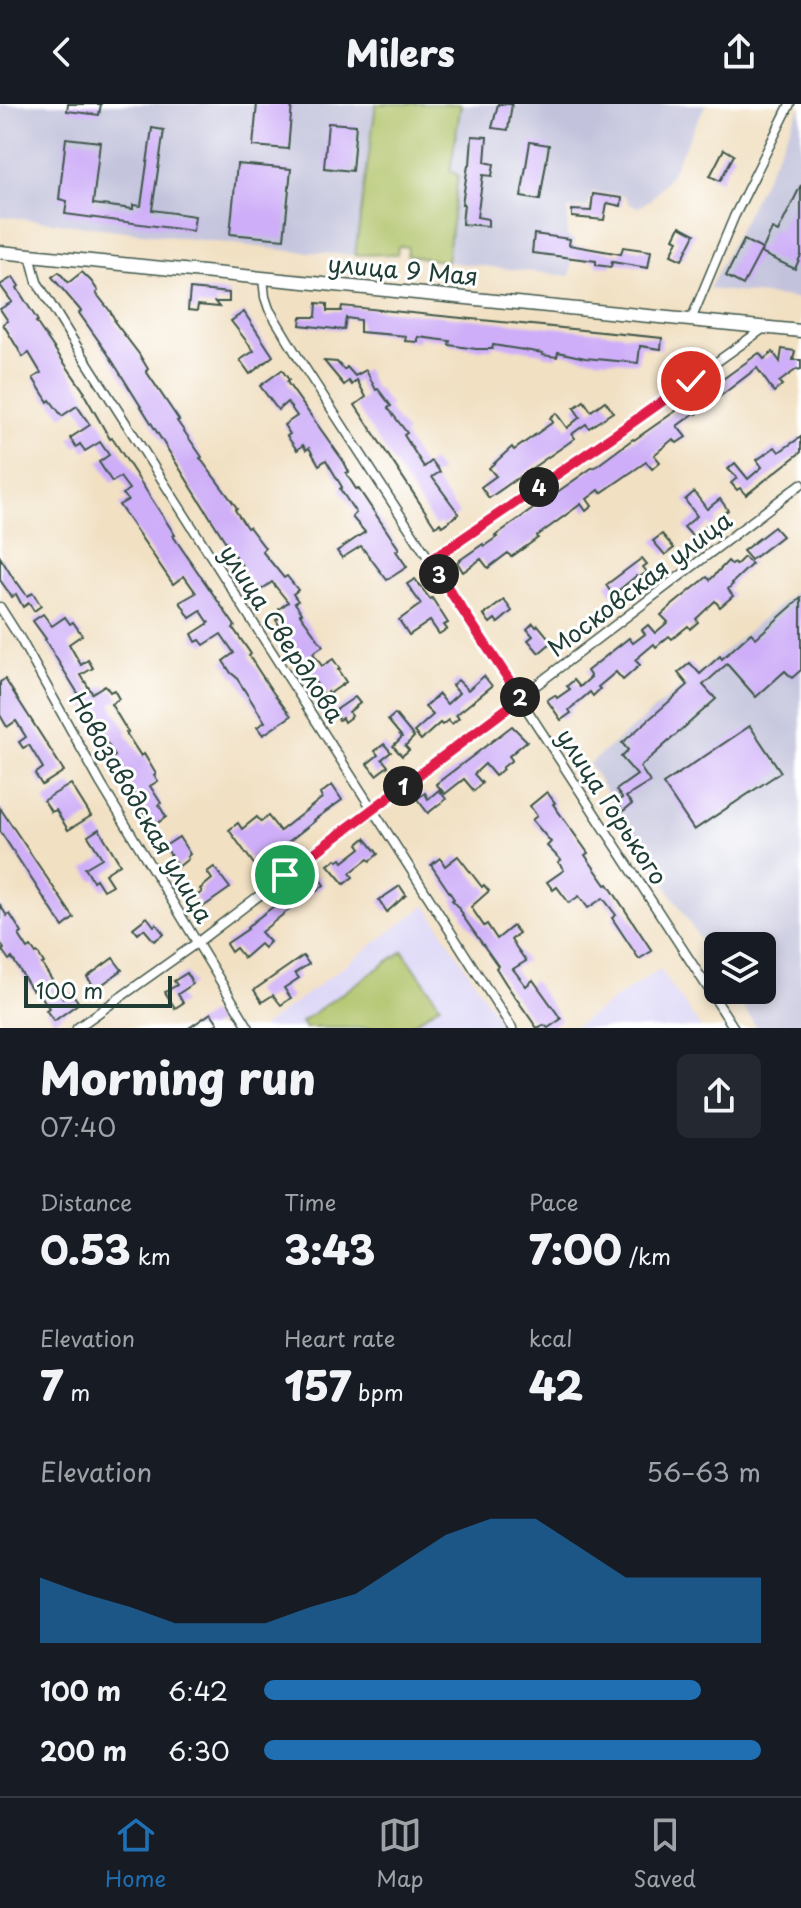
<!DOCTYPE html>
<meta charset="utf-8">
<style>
body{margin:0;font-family:"Playpen Sans",sans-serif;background:#242831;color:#f1f3f6;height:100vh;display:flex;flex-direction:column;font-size:30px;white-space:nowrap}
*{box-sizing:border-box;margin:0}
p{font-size:26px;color:#9ea1a6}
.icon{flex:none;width:44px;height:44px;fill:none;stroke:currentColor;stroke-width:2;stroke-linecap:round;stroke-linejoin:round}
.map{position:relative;height:924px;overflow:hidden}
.drawer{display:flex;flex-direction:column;background:#171b24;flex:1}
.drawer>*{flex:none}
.controls{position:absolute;left:704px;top:828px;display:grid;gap:16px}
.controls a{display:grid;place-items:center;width:72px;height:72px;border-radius:12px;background:#171b24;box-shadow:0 4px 12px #0003;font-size:40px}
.scale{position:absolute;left:24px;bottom:20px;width:148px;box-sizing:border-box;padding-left:8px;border:4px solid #1f3d34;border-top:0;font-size:22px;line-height:28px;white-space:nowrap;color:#1f3d34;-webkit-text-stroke:6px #fff;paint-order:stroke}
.pin{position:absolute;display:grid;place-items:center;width:68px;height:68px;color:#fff;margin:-34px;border:4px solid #fff;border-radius:50%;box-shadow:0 2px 8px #0007}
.km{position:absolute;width:40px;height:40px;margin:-20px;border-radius:50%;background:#222;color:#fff;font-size:22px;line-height:40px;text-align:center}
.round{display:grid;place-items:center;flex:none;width:84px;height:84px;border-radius:12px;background:#242831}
.overview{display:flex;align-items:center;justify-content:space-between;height:136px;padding:0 40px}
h1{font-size:44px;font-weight:800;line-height:60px}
.figures{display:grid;grid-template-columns:repeat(3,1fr);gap:12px;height:136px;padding:8px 40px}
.figures div{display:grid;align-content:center}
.figures b{font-size:40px;font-weight:800}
.figures small{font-size:22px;font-weight:400}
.figures p{font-size:22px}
.chart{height:224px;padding:16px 40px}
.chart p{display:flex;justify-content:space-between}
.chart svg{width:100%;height:144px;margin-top:8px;fill:#1f6fb2;opacity:.7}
ul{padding:0 40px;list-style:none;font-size:26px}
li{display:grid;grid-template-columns:128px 96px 1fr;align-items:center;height:60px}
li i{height:20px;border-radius:10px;background:#1f6fb2}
header{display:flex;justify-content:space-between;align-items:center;height:104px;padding:0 40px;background:#171b24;font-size:36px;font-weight:800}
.tabs{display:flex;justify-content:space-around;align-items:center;height:112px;border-top:2px solid #363941;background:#171b24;font-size:22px;color:#9ea1a6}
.tabs a{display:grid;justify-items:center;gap:4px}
.tabs .current{color:#1f6fb2}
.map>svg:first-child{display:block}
.built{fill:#dcd6f6}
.industrial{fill:#c2c2dc}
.green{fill:#aec165;stroke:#667f4c;stroke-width:2}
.building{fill:#ceaef8}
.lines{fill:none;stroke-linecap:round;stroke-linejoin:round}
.street-casing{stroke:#3e5549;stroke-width:11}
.secondary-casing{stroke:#3e5549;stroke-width:15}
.street{stroke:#fff;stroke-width:8}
.secondary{stroke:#fff;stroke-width:12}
.route-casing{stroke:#fff;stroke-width:16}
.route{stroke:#e11d48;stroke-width:10}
.labels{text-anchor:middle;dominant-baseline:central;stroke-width:6;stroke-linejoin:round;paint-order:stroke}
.street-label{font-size:24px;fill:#1f3d34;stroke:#fff}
</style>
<header><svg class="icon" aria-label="back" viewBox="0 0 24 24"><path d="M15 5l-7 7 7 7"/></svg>Milers<svg class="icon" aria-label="share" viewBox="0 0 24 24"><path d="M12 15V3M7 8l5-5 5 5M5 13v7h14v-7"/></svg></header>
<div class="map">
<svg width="801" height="924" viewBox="0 0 801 924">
<rect width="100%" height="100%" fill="#fff"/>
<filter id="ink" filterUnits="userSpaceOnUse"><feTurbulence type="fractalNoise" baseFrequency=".0125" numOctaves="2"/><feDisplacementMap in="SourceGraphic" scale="16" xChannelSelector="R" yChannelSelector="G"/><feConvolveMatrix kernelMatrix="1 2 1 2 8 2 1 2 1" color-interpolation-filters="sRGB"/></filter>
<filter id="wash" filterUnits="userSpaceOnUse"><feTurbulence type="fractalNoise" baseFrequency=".006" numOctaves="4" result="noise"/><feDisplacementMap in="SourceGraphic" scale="32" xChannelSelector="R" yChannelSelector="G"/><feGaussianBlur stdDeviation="1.8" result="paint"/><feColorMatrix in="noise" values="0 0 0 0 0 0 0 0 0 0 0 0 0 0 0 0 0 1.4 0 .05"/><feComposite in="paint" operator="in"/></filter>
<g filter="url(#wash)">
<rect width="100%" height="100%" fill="#f1e0c2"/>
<g class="built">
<path d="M426 801 504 924H261Z"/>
<path d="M660 865 701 924H572Z"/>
</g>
<g class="industrial">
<path d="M0 0H376L355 151 292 147 0 112Z"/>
<path d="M461 0H706L671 70 651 95 639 103 629 100 624 92 592 88 588 103 568 105 567 132 574 136 570 172 447 158 458 71 450 68Z"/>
<path d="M801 2V195L709 185Z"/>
<path d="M801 483V924H757L732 886H762V842H718V864L589 660Z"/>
</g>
<g class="green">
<path d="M376 0H461L450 67 458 71 447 158 407 151 408 143 398 142 397 150 355 151Z"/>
<path d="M403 847 440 901 407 924H305L301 918Z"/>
</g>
<g id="blocks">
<g class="building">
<path d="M68 0H101L99 11 67 7Z"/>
<path d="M257 0H292L288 45 253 42Z"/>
<path d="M498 0H512L508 26 492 24Z"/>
<path d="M328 19 356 21 352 67 324 64Z"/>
<path d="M152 24 164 26 152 106 195 112 193 127 65 110 67 97 59 95 66 34 100 38 93 100 133 105V101L141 102Z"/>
<path d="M472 32 487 33 485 58 494 60 492 72 483 71 477 113 488 115V122L462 120 464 100H462L468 61H470Z"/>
<path d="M530 38 549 41 540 96 521 93Z"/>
<path d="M724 45 734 51 720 77 710 72Z"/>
<path d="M237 60 291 65 284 135 230 130Z"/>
<path d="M801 81V151L795 165 761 149 772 125 778 128Z"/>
<path d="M593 90 622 94 621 102 607 99 604 116 572 113V106L591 107Z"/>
<path d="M680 122 695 130 682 156 671 151 678 136 674 134Z"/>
<path d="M534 130 570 135 569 141 621 150 623 143 651 147 648 164 612 158 611 163 596 161V157L532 149Z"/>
<path d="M744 136 762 145 743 181 726 172Z"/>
<path d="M59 168 68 179 82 168 91 177 98 187 96 189 110 207 115 216 114 217 139 250 148 265 146 267 179 316 177 317 202 353 200 354 237 404 235 406 247 424 249 423 265 444 262 447 284 474 287 472 298 486 293 490 298 497 295 499 302 509 300 510 323 542 313 549 322 562 333 555 340 565 338 566 346 578 329 590 328 588 325 591 310 571 276 516 283 511 279 505 288 498 272 478 258 488 253 481 242 464 243 463 230 445 108 250 79 209 81 207 52 173Z"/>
<path d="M13 173 19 182 17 184 38 217 36 218 85 289 84 290 110 335 112 334 129 360 175 431 173 432 235 522 233 524 251 550 249 552 272 587 291 612 263 631 257 623 265 618 236 573 231 569 223 557 234 549 221 530 204 541 200 536 196 538 192 530 209 519 201 507 190 514 180 498 196 489 184 472 173 480 119 401 128 396 123 390 129 385 120 373 112 378 99 358 109 351 100 338 85 347 80 340 76 343 70 334 90 321 77 302 62 312 50 296 48 298 33 274 41 269 29 249 23 253 3 220 8 217 0 205 12 198 0 181Z"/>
<path d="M190 185 229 189V198H215L219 203 198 201 197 207 188 206Z"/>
<path d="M317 199 327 200V207H341L342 202 662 234 661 245 640 242 638 259 585 254 558 248 557 253 542 251 543 249 493 241 492 245H476L449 241 450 237 418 233V238L405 237 406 232 360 228V216L346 214 344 226 300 221 301 213H316Z"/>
<path d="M244 208 273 252 250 270 240 256 254 247 231 217Z"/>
<path d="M782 245 795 247 793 256H801V266L797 265 779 278 782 281 774 288 757 264 697 310 696 308 677 322 686 333 677 339 673 335 654 351 660 358 652 365 646 358 601 389 599 386 587 395 592 402 586 407 581 400 537 432 538 434 511 453 508 449 488 464 481 455 463 468 457 458 483 440 484 442 497 433 495 432 503 426 593 363 594 364 633 335 634 336 690 297 691 298 759 249 764 255 773 248 780 258Z"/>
<path d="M324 257 337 258 344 266 347 263 355 272 366 266 376 286 378 285 391 302 388 304 407 329 404 331 424 363 432 357 440 368 432 373 459 410 442 422 440 419 435 422 355 301 366 293 357 276 352 281 349 277 344 281Z"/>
<path d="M282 266 289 276 287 278 344 358 349 368 346 369 356 385 358 384 399 445 396 447 407 463 387 476 361 442 342 454 337 447 365 428 352 413 356 409 340 385 342 383 326 356 319 361 309 344 306 346 303 341 297 346 287 332 290 330 284 321 297 312 287 298 278 306 260 282Z"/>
<path d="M584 297 591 307 605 297 613 308 589 324 586 320 572 330 575 334 567 340 489 394 481 383 496 372 489 364 512 343 514 346 553 318 550 314 556 309 567 324 580 313 574 304Z"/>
<path d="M801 333V348L746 391 740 384 737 386 731 379 737 374 728 365 735 359 748 375 762 363 757 356 775 343 779 348Z"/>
<path d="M694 388 707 405 720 395 728 406 716 416 717 418 711 423 709 420 693 433 684 423 697 412 685 396Z"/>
<path d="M774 423 782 432 751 456 743 447Z"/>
<path d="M662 430 674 444 665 451 653 437Z"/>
<path d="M0 453 16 479 17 478 27 492 33 489 41 502 34 507 29 499 23 503 16 490 12 493 0 476Z"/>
<path d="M744 453 752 460 732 479 733 480 728 485 733 492 720 503 715 497 696 515 698 518 690 525 688 522 672 535 669 532 656 543 654 540 635 556 640 561 623 576 616 568 598 583 600 585 593 592 590 588 569 606 571 609 561 616 547 596 555 591 557 594 570 585 567 582 574 576 580 583 591 573 587 567 629 534 633 539 645 530 642 526 648 521 655 529 668 518 661 511 670 503 707 473 710 476 728 457 732 461 734 459 736 461Z"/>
<path d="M642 454 647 460 643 463 647 468 638 474 636 472 613 491 606 481Z"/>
<path d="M415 475 430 495 432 494 448 519 444 521 447 525 439 530 430 517 409 531 399 516 421 500 407 480Z"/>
<path d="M801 494V566L792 574 785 567 756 593 726 559 727 560 703 581 716 595 640 663 650 678 626 693 632 700 623 707 617 698 622 694 616 686 637 671 621 653 628 646 622 639 688 581 678 569 690 559 700 570 720 552 722 555 751 529 756 534Z"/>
<path d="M504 496 512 507 498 519 495 515 490 519 484 511Z"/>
<path d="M43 510 52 522 65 513 70 520 73 518 82 531 69 540 81 561 88 556 93 564 81 571 92 589 105 581 110 588 114 586 119 595 111 600 128 628 126 629 141 652 144 650 156 670 154 671 158 677 150 682 161 699 159 701 166 713 152 723 140 703 143 702 110 656 115 652 98 625 95 627 90 618 93 616 79 591 45 536 46 535 33 517Z"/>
<path d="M533 519 536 523 538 521 552 538 539 549 528 536 533 532 527 525Z"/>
<path d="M484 572 492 582 456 611 459 614 452 620 448 616 442 621 440 619 421 636 414 628 433 611 425 603 439 590 447 600 459 589 452 581 458 576 468 586Z"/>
<path d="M5 575 64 667 42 681 35 670 43 664 29 641 23 644 19 638 26 633 16 617 7 623 0 611V578Z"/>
<path d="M355 593 360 599 349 608 352 612 344 618 342 614 339 616 333 608Z"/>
<path d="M395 610 414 633 405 642 409 646 402 652 393 642 402 633 388 616Z"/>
<path d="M512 622 527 637 509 652 512 656 502 664 503 665 495 672 485 660 474 670 482 679 474 687 464 675 445 690 436 680Z"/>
<path d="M750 622 781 668 694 726 663 680Z"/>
<path d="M384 640 391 648 382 655 388 662 376 671 367 660 378 651 375 647Z"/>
<path d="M71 680 91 712 68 726 56 706 51 708 44 696Z"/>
<path d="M332 681 342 696 314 716 315 717 256 763 229 726 238 719 242 725 257 713 261 718 268 712 280 727 322 694 320 690Z"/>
<path d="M439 686 446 695 428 709 417 695 425 689 428 695Z"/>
<path d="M547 688 555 699 553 700 588 749 585 751 606 781 608 780 652 847 639 855 612 814 616 811 603 794 588 804 579 792 569 799 557 783 553 786 547 778 564 766 558 758 561 756 547 742 551 738 532 716 537 712 530 702Z"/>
<path d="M0 704 74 814 63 823 0 727Z"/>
<path d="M99 725 120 760 105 770 112 781 103 786 96 775 93 777 85 764 102 754 88 732Z"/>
<path d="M179 733 190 750 187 753 188 755 178 763 165 742Z"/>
<path d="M365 734 378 750 370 757 368 755 350 769 353 773 344 780 328 761 336 755 338 757 341 755 343 758 361 744 358 740Z"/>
<path d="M458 752 482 783 484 781 489 787 471 803 484 822 487 820 497 835 513 822 519 829 511 836 526 857 513 865 526 882 533 876 561 915 548 924 544 921 537 924 506 880 496 864 498 862 462 811 463 810 452 796 454 795 431 761 440 754 445 762Z"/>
<path d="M214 763 230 784 203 803 195 793 202 788 200 785 212 775 207 768Z"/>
<path d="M317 771 324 781 317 787 315 785 261 828 270 838 264 844 260 840 244 854 236 844 231 848 226 840 248 825 247 824 253 818 307 777 308 778Z"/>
<path d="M400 782 406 791 387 808 379 796Z"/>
<path d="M0 801 7 812 10 810 22 829 19 831 28 845 31 843 36 850 38 849 44 859 42 860 63 894 71 888 79 899 54 917 46 906 49 904 36 884 32 886 12 854 9 856 2 846 4 845 0 838Z"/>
<path d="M147 813 154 822 156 820 164 830 154 837 144 825 138 830 133 824Z"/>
<path d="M303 852 309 860 295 869 299 874 284 884 291 894 281 901 273 891 262 898 254 886Z"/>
<path d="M113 854 122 866 96 885 87 873Z"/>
<path d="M187 869 193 880 178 890 183 899 175 904 165 888 177 881 174 877Z"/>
<path d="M211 909 218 919 210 924H189Z"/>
</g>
</g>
</g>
<g filter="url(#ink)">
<use href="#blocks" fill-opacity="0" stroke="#3e5549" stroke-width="2"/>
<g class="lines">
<defs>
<g id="street">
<path d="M30 151 37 178 69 230 512 924"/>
<path d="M263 174 265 193 269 205 301 258 734 924"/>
<path d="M691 216 734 113 790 0"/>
<path d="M430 457 616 330 764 224"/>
<path d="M0 503 21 536 101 680 249 924"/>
<path d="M77 924 198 838 801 380"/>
</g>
<path id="secondary" d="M0 148 801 227"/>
</defs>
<use href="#street" class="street-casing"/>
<use href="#secondary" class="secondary-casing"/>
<use href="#street" class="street"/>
<use href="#secondary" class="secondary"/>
</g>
</g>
<g class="lines" filter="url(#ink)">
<defs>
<path id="route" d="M285 771 521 594 430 457 616 330 691 277"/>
</defs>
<use href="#route" class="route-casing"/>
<use href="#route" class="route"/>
</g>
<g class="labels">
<g class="street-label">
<text transform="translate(403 165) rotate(5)">улица 9 Мая</text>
<text transform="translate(639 479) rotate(-37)">Московская улица</text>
<text transform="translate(283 529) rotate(57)">улица Свердлова</text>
<text transform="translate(613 702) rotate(57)">улица Горького</text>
<text transform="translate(142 703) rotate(60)">Новозаводская улица</text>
</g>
</g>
</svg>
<div class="controls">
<a><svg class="icon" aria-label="layers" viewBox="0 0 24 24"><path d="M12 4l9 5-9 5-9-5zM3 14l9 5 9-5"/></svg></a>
</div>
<div class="scale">100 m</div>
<div class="pin" style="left:285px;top:771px;background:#1e9e55"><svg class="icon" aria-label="arrive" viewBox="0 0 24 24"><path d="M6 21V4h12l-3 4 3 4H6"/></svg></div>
<div class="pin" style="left:691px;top:277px;background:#d93025"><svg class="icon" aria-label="check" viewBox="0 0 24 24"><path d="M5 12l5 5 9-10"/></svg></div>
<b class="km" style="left:403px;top:682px">1</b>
<b class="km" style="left:520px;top:593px">2</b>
<b class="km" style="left:439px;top:470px">3</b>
<b class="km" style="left:539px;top:383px">4</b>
</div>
<section class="drawer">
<div class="overview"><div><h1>Morning run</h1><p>07:40</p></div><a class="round"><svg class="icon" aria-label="share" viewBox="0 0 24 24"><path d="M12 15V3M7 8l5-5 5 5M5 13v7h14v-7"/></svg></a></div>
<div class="figures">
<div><p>Distance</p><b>0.53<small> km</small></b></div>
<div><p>Time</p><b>3:43</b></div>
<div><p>Pace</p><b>7:00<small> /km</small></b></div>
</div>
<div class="figures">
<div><p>Elevation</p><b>7<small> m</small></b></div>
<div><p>Heart rate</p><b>157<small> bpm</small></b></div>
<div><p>kcal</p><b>42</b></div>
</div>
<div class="chart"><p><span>Elevation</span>56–63 m</p>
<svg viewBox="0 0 160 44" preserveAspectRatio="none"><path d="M0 44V24L10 29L20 33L30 38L40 38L50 38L60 33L70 29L80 20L90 11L100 6L110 6L120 15L130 24L140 24L150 24L160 24V44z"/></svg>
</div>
<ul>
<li><b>100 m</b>6:42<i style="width:88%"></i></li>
<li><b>200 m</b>6:30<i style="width:100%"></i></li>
</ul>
</section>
<nav class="tabs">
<a class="current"><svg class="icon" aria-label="home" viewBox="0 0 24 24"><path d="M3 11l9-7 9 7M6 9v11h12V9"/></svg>Home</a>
<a><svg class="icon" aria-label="map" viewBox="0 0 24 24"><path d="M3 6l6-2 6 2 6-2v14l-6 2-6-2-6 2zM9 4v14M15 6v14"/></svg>Map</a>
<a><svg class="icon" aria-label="saved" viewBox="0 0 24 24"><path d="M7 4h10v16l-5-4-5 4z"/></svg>Saved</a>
</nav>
